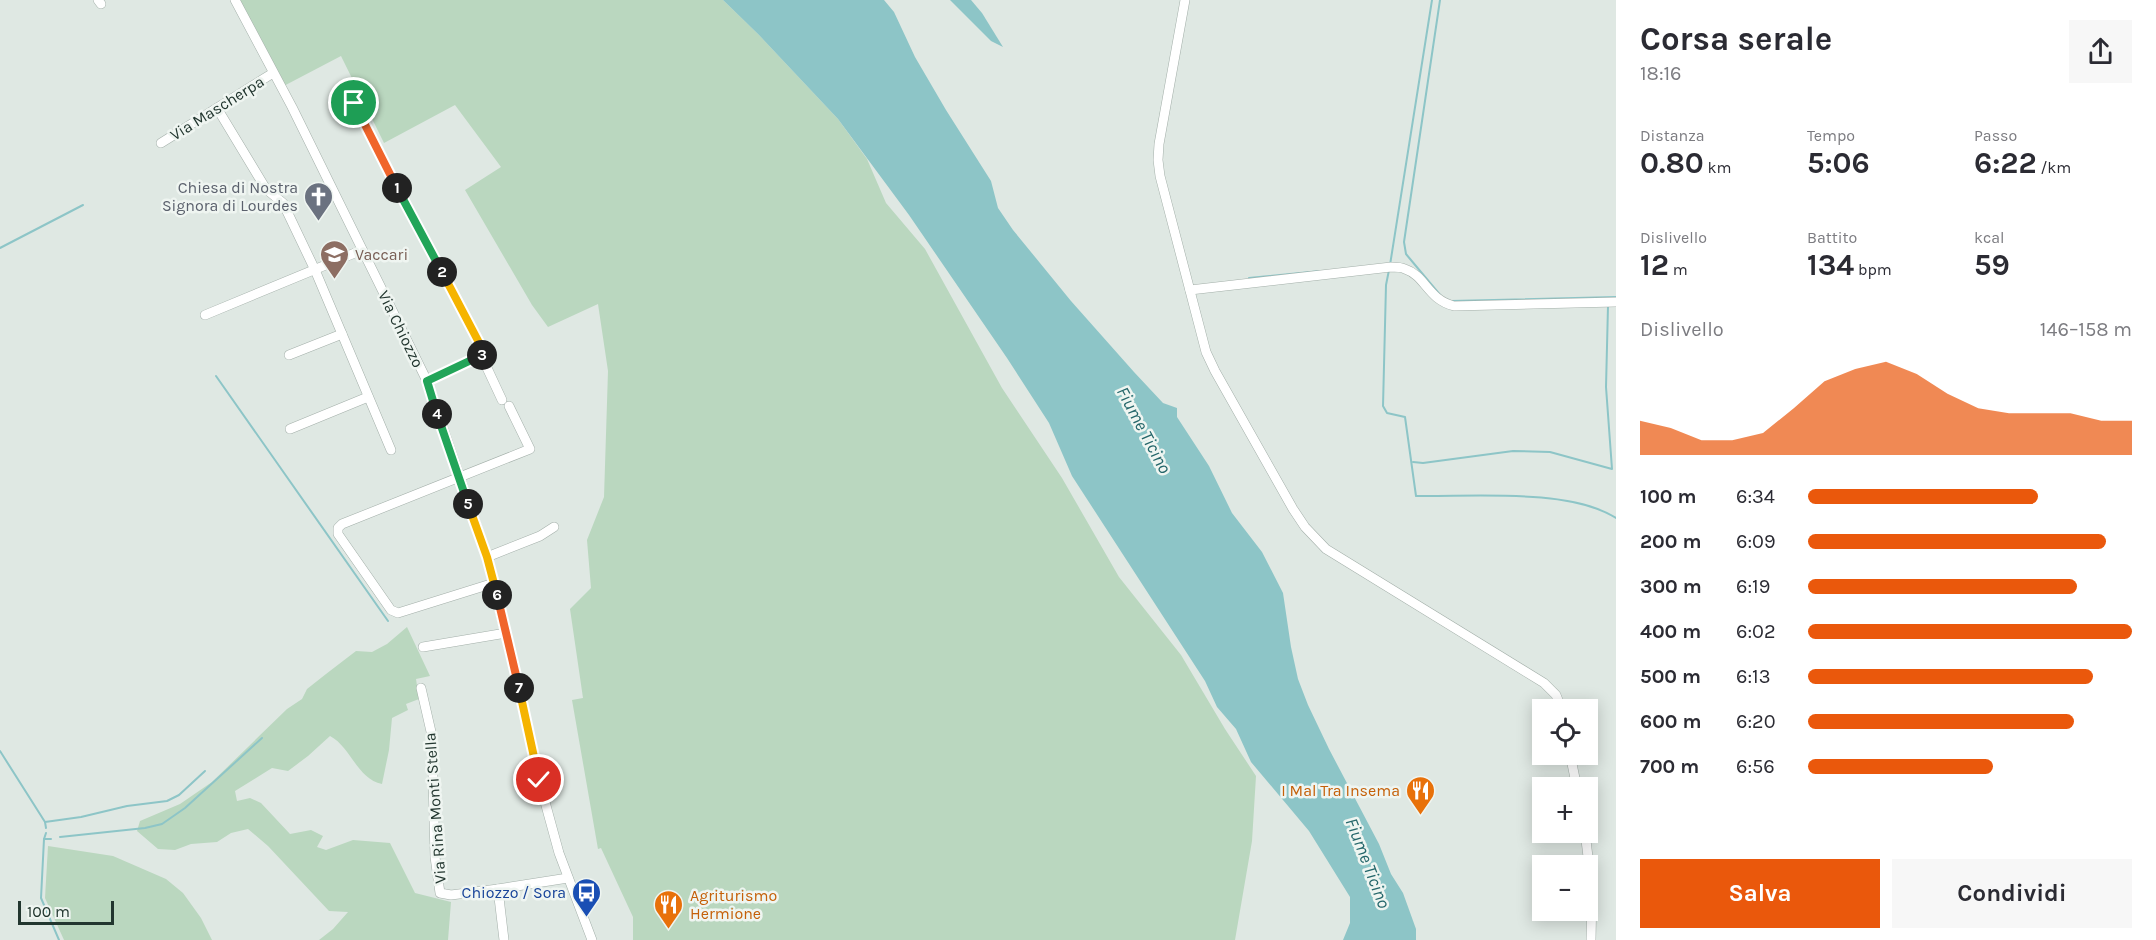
<!DOCTYPE html>
<html lang="it">
<meta charset="utf-8">
<style>
body{margin:0;font-family:Karla,sans-serif;background:#f7f7f7;color:#2b2b33;height:100vh;display:flex;flex-direction:column;font-size:22px;white-space:nowrap}
*{box-sizing:border-box;margin:0}
p{font-size:20px;color:#7c7c81}
.icon{flex:none;width:33px;height:33px;fill:none;stroke:currentColor;stroke-width:2;stroke-linecap:round;stroke-linejoin:round}
.map{position:relative;flex:1;overflow:hidden}
.details{display:flex;flex-direction:column;background:#fff;width:540px}
.details>*{flex:none}
.controls{position:absolute;left:1532px;top:699px;display:grid;gap:12px}
.controls a{display:grid;place-items:center;width:66px;height:66px;border-radius:0px;background:#fff;box-shadow:0 3px 15px #0003;font-size:30px}
.scale{position:absolute;left:18px;bottom:15px;width:96px;box-sizing:border-box;padding-left:6px;border:3px solid #22362f;border-top:0;font-size:16px;line-height:21px;white-space:nowrap;color:#22362f;-webkit-text-stroke:4px #eff5f1;paint-order:stroke}
.pin{position:absolute;display:grid;place-items:center;width:51px;height:51px;color:#fff;margin:-26px;border:3px solid #fff;border-radius:50%;box-shadow:0 2px 6px #0007}
.km{position:absolute;width:30px;height:30px;margin:-15px;border-radius:50%;background:#222;color:#fff;font-size:16px;line-height:30px;text-align:center}
.round{display:grid;place-items:center;flex:none;width:63px;height:63px;border-radius:0px;background:#f7f7f7}
.head{display:flex;align-items:center;justify-content:space-between;height:102px;padding:0 24px}
h1{font-size:33px;font-weight:700;line-height:45px}
.stats{display:grid;grid-template-columns:repeat(3,1fr);gap:9px;height:102px;padding:6px 24px}
.stats div{display:grid;align-content:center}
.stats b{font-size:30px;font-weight:700}
.stats small{font-size:16px;font-weight:400}
.stats p{font-size:16px}
.chart{height:168px;padding:12px 24px}
.chart p{display:flex;justify-content:space-between}
.chart svg{width:100%;height:108px;margin-top:6px;fill:#ea580c;opacity:.7}
.button{display:flex;gap:12px;margin-top:auto;padding:12px 24px}
.button a{flex:1;height:69px;border-radius:0px;background:#ea580c;color:#fff;font-size:24px;font-weight:700;line-height:69px;text-align:center}
.button a+a{background:#f7f7f7;color:#2b2b33}
ul{padding:0 24px;list-style:none;font-size:20px}
li{display:grid;grid-template-columns:96px 72px 1fr;align-items:center;height:45px}
li i{height:15px;border-radius:8px;background:#ea580c}
main{display:flex;flex:1;min-height:0}
.map>svg:first-child{display:block}
.green{fill:#bad7bf}
.water{fill:#8dc5c7}
.lines{fill:none;stroke-linecap:round;stroke-linejoin:round}
.stream{stroke:#8dc5c7;stroke-width:2}
.minor-casing{stroke:#a3afa9;stroke-width:10}
.minor{stroke:#fff;stroke-width:9}
.split-1-casing{stroke:#fff;stroke-width:12}
.split-2-casing{stroke:#fff;stroke-width:12}
.split-3-casing{stroke:#fff;stroke-width:12}
.split-4-casing{stroke:#fff;stroke-width:12}
.split-5-casing{stroke:#fff;stroke-width:12}
.split-6-casing{stroke:#fff;stroke-width:12}
.split-7-casing{stroke:#fff;stroke-width:12}
.split-8-casing{stroke:#fff;stroke-width:12}
.split-1{stroke:#f0652b;stroke-width:8}
.split-2{stroke:#22a559;stroke-width:8}
.split-3{stroke:#f5b400;stroke-width:8}
.split-4{stroke:#22a559;stroke-width:8}
.split-5{stroke:#22a559;stroke-width:8}
.split-6{stroke:#f5b400;stroke-width:8}
.split-7{stroke:#f0652b;stroke-width:8}
.split-8{stroke:#f5b400;stroke-width:8}
.labels{text-anchor:middle;dominant-baseline:central;stroke-width:5;stroke-linejoin:round;paint-order:stroke}
.street-label{font-size:16px;fill:#22362f;stroke:#eff5f1}
.worship-label{font-size:16px;fill:#5b616d;stroke:#eff5f1;text-anchor:end}
.education-label{font-size:16px;fill:#785e54;stroke:#eff5f1;text-anchor:start}
.food-label{font-size:16px;fill:#c56008;stroke:#eff5f1;text-anchor:end}
.transit-label{font-size:16px;fill:#164399;stroke:#eff5f1;text-anchor:end}
.water-label{font-size:18px;font-style:italic;fill:#24666a;stroke:#eff5f1}
</style>
<main>
<div class="map">
<svg width="1616" height="940" viewBox="0 0 1616 940">
<rect width="100%" height="100%" fill="#dfe8e3"/>
<g class="green">
<path d="M231 0H723L759 35 838 119 867 159 886 203 925 249 1002 388 1062 478 1119 577 1181 655 1225 729 1256 776 1252 841 1235 940H633V917L601 848 598 849 572 700 583 698 570 609 591 588 587 540 604 497 608 371 598 304 548 327 532 305 465 190 501 167 455 105 384 143 341 56 278 89Z"/>
<path d="M407 627 430 676 416 679 419 699 406 704 408 710 392 718 389 750 382 784C357 779 351 747 330 736L308 756 288 771 272 768 235 791 237 801 250 798 261 803 290 834 311 830 323 836 317 847 326 850 353 840 390 843 415 893 451 902 448 940H319L333 929 348 912 329 911 268 846 248 829 231 833 217 842 191 844 175 850 158 849 137 831 140 821 180 804 212 782 287 709 302 699 307 689 326 674 356 651 372 652 387 644Z"/>
<path d="M48 846 113 856 166 879 183 893 201 918 212 940H64L45 898Z"/>
</g>
<g class="water">
<path d="M723 0H884L894 12 915 57 946 110 991 181 998 208 1013 230 1071 301 1134 372 1163 403 1177 408V417L1209 466 1232 513 1262 552 1283 593 1291 647 1298 679 1308 705 1329 749 1379 844 1391 874 1403 893 1416 929V940H1343L1350 923V897L1309 831 1251 762 1236 729 1217 707 1205 681 1072 476 1049 423 1007 358 909 215 838 119 759 35Z"/>
<path d="M950 0H971L982 13 1003 47 991 41Z"/>
</g>
<g class="lines">
<g class="stream">
<path d="M1440 0 1404 242 1406 254 1441 296"/>
<path d="M0 248 83 205"/>
<path d="M1390 265 1432 0"/>
<path d="M1389 270 1386 285 1383 406 1387 413 1405 417 1416 496C1472 497 1569 488 1616 518"/>
<path d="M1249 278 1320 271"/>
<path d="M1451 301 1616 297"/>
<path d="M216 376 388 621"/>
<path d="M1413 462 1423 463 1513 451 1550 452 1612 469 1606 387 1608 306"/>
<path d="M0 751 45 822 46 828"/>
<path d="M45 822 81 817 127 806 167 801 179 795 205 771"/>
<path d="M46 833 44 839H51"/>
<path d="M60 837 145 828 162 824 185 808 262 738"/>
<path d="M44 839 41 898 59 940"/>
</g>
<defs>
<g id="minor">
<path d="M98 0 101 4"/>
<path d="M235 0 292 107 427 381 487 557 523 705 539 780 559 853 592 940"/>
<path d="M1185 0 1159 144 1158 160 1160 176 1200 329 1206 352 1215 371 1293 509 1305 527 1326 549 1544 683 1556 695 1562 710"/>
<path d="M354 103 383 161 485 353 427 381"/>
<path d="M217 108 266 189 283 203 315 270 391 450"/>
<path d="M161 143 273 73"/>
<path d="M1190 290 1391 267C1395 267 1401 267 1405 269 1426 276 1427 299 1454 306L1616 302"/>
<path d="M205 315 362 250"/>
<path d="M289 355 342 334"/>
<path d="M481 355 502 400"/>
<path d="M290 429 368 397"/>
<path d="M487 557 540 536 554 527"/>
<path d="M494 583 398 613 391 610 338 534V528L342 524 530 449 509 406"/>
<path d="M423 647 506 633"/>
<path d="M421 688 432 736 435 857 440 893 451 895 498 889"/>
<path d="M1570 754 1577 788"/>
<path d="M1585 832 1592 890 1591 940"/>
<path d="M504 940 498 889 568 878"/>
</g>
</defs>
<use href="#minor" class="minor-casing"/>
<use href="#minor" class="minor"/>
</g>
<g class="lines">
<defs>
<path id="split-1" d="M354 103 397 188"/>
<path id="split-2" d="M397 188 442 272"/>
<path id="split-3" d="M442 272 485 354 482 355"/>
<path id="split-4" d="M437 414 427 381 482 355"/>
<path id="split-5" d="M437 414 468 504"/>
<path id="split-6" d="M468 504 487 557 497 595"/>
<path id="split-7" d="M497 595 519 688"/>
<path id="split-8" d="M519 688 539 780"/>
</defs>
<use href="#split-1" class="split-1-casing"/>
<use href="#split-2" class="split-2-casing"/>
<use href="#split-3" class="split-3-casing"/>
<use href="#split-4" class="split-4-casing"/>
<use href="#split-5" class="split-5-casing"/>
<use href="#split-6" class="split-6-casing"/>
<use href="#split-7" class="split-7-casing"/>
<use href="#split-8" class="split-8-casing"/>
<use href="#split-1" class="split-1"/>
<use href="#split-2" class="split-2"/>
<use href="#split-3" class="split-3"/>
<use href="#split-4" class="split-4"/>
<use href="#split-5" class="split-5"/>
<use href="#split-6" class="split-6"/>
<use href="#split-7" class="split-7"/>
<use href="#split-8" class="split-8"/>
</g>
<defs>
<symbol id="church-pin" viewBox="-11 -11 22 30"><path d="M0 17L-7.5 6A9.5 9.5 0 1 1 7.5 6Z" fill="#6b7280" stroke="#eff5f1"/><path d="M-1.2-6h2.4v3.5h3.3v2.4h-3.3V6h-2.4V-.1h-3.3v-2.4h3.3Z" fill="#fff"/></symbol>
<symbol id="school-pin" viewBox="-11 -11 22 30"><path d="M0 17L-7.5 6A9.5 9.5 0 1 1 7.5 6Z" fill="#8d6e63" stroke="#eff5f1"/><path d="M0-5L7-2L0 1L-7-2ZM-4 1L0 2.5L4 1V4Q0 6-4 4Z" fill="#fff"/></symbol>
<symbol id="restaurant-pin" viewBox="-11 -11 22 30"><path d="M0 17L-7.5 6A9.5 9.5 0 1 1 7.5 6Z" fill="#e8710a" stroke="#eff5f1"/><path d="M-5-6h1v4h1v-4h1v4h1v-4h1v5L-1.5 .5V6h-2V.5L-5-1ZM5-6V6H3V1.5H1.5Q1.5-4 5-6Z" fill="#fff"/></symbol>
<symbol id="bus-pin" viewBox="-11 -11 22 30"><path d="M0 17L-7.5 6A9.5 9.5 0 1 1 7.5 6Z" fill="#1a4fb4" stroke="#eff5f1"/><path d="M-5-6H5V4H4V6H2V4H-2V6H-4V4H-5ZM-3.5-4V0h7V-4ZM-3.5 1.2v1.5H-2V1.2ZM2 1.2v1.5H3.5V1.2Z" fill="#fff"/></symbol>
</defs>
<g fill-rule="evenodd">
<use href="#church-pin" x="302" y="180" width="33" height="45"/>
<use href="#school-pin" x="318" y="238" width="33" height="45"/>
<use href="#restaurant-pin" x="1404" y="774" width="33" height="45"/>
<use href="#bus-pin" x="570" y="876" width="33" height="45"/>
<use href="#restaurant-pin" x="652" y="888" width="33" height="45"/>
</g>
<g class="labels">
<g class="street-label">
<text transform="translate(217 108) rotate(-32)">Via Mascherpa</text>
<text transform="translate(401 329) rotate(64)">Via Chiozzo</text>
<text transform="translate(435 808) rotate(-94)">Via Rina Monti Stella</text>
</g>
<g class="worship-label">
<text x="298" y="187">Chiesa di Nostra<tspan x="298" dy="18">Signora di Lourdes</tspan></text>
</g>
<g class="education-label">
<text x="355" y="254">Vaccari</text>
</g>
<g class="food-label">
<text x="1400" y="790">I Mal Tra Insema</text>
<text x="690" y="895" text-anchor="start">Agriturismo<tspan x="690" dy="18">Hermione</tspan></text>
</g>
<g class="transit-label">
<text x="566" y="892">Chiozzo / Sora</text>
</g>
<g class="water-label">
<text transform="translate(1144 430) rotate(62)">Fiume Ticino</text>
<text transform="translate(1368 863) rotate(69)">Fiume Ticino</text>
</g>
</g>
</svg>
<div class="controls">
<a><svg class="icon" aria-label="locate" viewBox="0 0 24 24"><circle cx="12" cy="12" r="6"/><path d="M12 2v4M12 18v4M2 12h4M18 12h4"/></svg></a>
<a>+</a>
<a>−</a>
</div>
<div class="scale">100 m</div>
<div class="pin" style="left:354px;top:103px;background:#1e9e55"><svg class="icon" aria-label="arrive" viewBox="0 0 24 24"><path d="M6 21V4h12l-3 4 3 4H6"/></svg></div>
<div class="pin" style="left:539px;top:780px;background:#d93025"><svg class="icon" aria-label="check" viewBox="0 0 24 24"><path d="M5 12l5 5 9-10"/></svg></div>
<b class="km" style="left:397px;top:188px">1</b>
<b class="km" style="left:442px;top:272px">2</b>
<b class="km" style="left:482px;top:355px">3</b>
<b class="km" style="left:437px;top:414px">4</b>
<b class="km" style="left:468px;top:504px">5</b>
<b class="km" style="left:497px;top:595px">6</b>
<b class="km" style="left:519px;top:688px">7</b>
</div>
<section class="details">
<div class="head"><div><h1>Corsa serale</h1><p>18:16</p></div><a class="round"><svg class="icon" aria-label="share" viewBox="0 0 24 24"><path d="M12 15V3M7 8l5-5 5 5M5 13v7h14v-7"/></svg></a></div>
<div class="stats">
<div><p>Distanza</p><b>0.80<small> km</small></b></div>
<div><p>Tempo</p><b>5:06</b></div>
<div><p>Passo</p><b>6:22<small> /km</small></b></div>
</div>
<div class="stats">
<div><p>Dislivello</p><b>12<small> m</small></b></div>
<div><p>Battito</p><b>134<small> bpm</small></b></div>
<div><p>kcal</p><b>59</b></div>
</div>
<div class="chart"><p><span>Dislivello</span>146–158 m</p>
<svg viewBox="0 0 160 44" preserveAspectRatio="none"><path d="M0 44V30L10 33L20 38L30 38L40 35L50 25L60 14L70 9L80 6L90 11L100 19L110 25L120 27L130 27L140 27L150 30L160 30V44z"/></svg>
</div>
<ul>
<li><b>100 m</b>6:34<i style="width:71%"></i></li>
<li><b>200 m</b>6:09<i style="width:92%"></i></li>
<li><b>300 m</b>6:19<i style="width:83%"></i></li>
<li><b>400 m</b>6:02<i style="width:100%"></i></li>
<li><b>500 m</b>6:13<i style="width:88%"></i></li>
<li><b>600 m</b>6:20<i style="width:82%"></i></li>
<li><b>700 m</b>6:56<i style="width:57%"></i></li>
</ul>
<div class="button"><a>Salva</a><a>Condividi</a></div>
</section>
</main>
